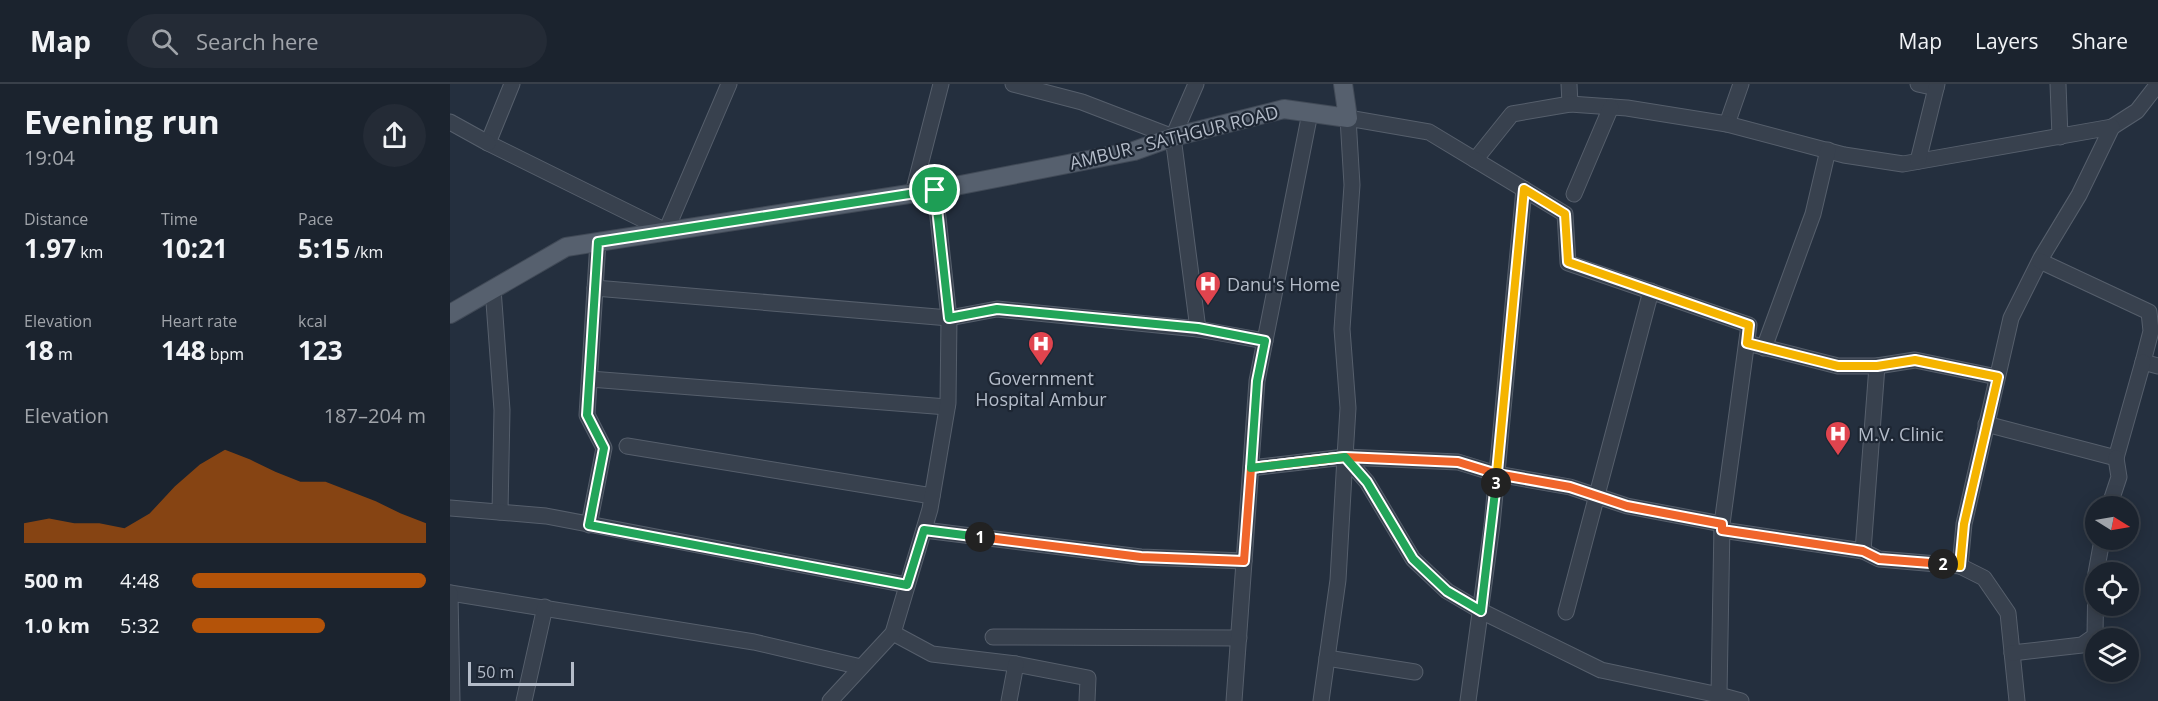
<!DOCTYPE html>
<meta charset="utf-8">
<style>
body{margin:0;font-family:"Open Sans",sans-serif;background:#242b36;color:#f1f3f6;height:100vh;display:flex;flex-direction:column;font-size:22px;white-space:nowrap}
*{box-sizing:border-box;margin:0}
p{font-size:20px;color:#a0a4aa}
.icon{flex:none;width:33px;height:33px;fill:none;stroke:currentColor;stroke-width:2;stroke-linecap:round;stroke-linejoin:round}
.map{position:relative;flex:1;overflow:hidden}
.drawer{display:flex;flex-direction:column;background:#1b232e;width:450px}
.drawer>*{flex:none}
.needle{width:39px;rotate:101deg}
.fabs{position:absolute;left:1635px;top:412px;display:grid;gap:12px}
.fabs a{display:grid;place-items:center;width:54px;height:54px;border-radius:50%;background:#1b232e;box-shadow:0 3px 15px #0003,0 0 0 2px #39404a;font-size:30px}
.scale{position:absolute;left:18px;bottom:15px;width:106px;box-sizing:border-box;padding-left:6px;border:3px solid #b4bcc9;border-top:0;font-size:16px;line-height:21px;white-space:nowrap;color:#b4bcc9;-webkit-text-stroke:4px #1d2633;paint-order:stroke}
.pin{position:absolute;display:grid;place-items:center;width:51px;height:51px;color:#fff;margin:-26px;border:3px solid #fff;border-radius:50%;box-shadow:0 2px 6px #0007}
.km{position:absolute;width:30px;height:30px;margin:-15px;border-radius:50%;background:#222;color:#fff;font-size:16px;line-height:30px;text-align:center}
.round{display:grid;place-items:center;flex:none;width:63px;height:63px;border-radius:32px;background:#242b36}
.head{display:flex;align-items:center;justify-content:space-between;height:102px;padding:0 24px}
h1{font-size:33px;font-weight:700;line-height:45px}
.metrics{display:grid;grid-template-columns:repeat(3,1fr);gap:9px;height:102px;padding:6px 24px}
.metrics div{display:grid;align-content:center}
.metrics b{font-size:26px;font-weight:700}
.metrics small{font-size:16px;font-weight:400}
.metrics p{font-size:16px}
.chart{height:168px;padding:12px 24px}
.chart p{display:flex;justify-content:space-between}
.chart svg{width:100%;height:108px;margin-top:6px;fill:#b45309;opacity:.7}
ul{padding:0 24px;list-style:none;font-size:20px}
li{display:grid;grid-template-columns:96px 72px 1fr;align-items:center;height:45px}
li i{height:15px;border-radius:8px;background:#b45309}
header{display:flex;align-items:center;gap:36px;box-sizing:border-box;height:84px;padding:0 30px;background:#1b232e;border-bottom:2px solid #39404a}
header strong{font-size:28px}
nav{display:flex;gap:33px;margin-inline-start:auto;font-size:21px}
.search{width:420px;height:54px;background:#242b36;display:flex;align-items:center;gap:15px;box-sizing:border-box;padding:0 21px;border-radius:33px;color:#a0a4aa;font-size:22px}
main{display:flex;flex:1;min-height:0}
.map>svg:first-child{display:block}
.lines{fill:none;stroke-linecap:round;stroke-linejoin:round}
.minor-casing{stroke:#565f6c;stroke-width:17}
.major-casing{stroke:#414a57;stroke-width:20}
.minor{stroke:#38414e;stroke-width:15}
.major{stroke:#56606e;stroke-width:18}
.split-1-casing{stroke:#fff;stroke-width:12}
.split-2-casing{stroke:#fff;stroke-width:12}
.split-3-casing{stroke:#fff;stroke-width:12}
.split-4-casing{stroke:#fff;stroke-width:12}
.split-1{stroke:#22a559;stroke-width:8}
.split-2{stroke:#f0652b;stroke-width:8}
.split-3{stroke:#f5b400;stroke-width:8}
.split-4{stroke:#22a559;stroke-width:8}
.labels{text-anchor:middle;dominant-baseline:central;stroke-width:4.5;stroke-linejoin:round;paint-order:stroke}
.street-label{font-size:18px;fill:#b4bcc9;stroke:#1d2633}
.poi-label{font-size:18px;fill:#b4bcc9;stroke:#1d2633;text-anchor:start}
</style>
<header>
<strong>Map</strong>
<div class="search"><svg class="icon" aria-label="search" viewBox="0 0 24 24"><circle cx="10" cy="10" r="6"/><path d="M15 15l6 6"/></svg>Search here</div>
<nav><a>Map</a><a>Layers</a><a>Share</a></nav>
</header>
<main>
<section class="drawer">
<div class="head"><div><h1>Evening run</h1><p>19:04</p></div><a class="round"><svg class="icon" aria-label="share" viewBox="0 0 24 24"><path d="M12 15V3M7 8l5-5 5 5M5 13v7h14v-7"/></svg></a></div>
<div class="metrics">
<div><p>Distance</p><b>1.97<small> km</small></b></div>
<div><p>Time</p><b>10:21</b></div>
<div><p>Pace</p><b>5:15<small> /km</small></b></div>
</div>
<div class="metrics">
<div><p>Elevation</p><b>18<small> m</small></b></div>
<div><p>Heart rate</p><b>148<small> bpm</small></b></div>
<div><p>kcal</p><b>123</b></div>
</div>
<div class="chart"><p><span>Elevation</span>187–204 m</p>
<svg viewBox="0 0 160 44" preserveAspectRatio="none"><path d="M0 44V36L10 34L20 36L30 36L40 38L50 32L60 21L70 12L80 6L90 10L100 15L110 19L120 19L130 23L140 27L150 32L160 36V44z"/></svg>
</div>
<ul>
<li><b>500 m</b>4:48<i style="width:100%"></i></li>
<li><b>1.0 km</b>5:32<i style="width:57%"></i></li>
</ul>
</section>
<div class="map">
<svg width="1708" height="617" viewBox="0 0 1708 617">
<rect width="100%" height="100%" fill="#242f3e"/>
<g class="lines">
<defs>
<g id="minor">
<path d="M62 0 38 59 216 147 279 0"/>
<path d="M563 0 632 18 723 53"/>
<path d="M746 0 723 53 748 245"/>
<path d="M1119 0 1120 20"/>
<path d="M1468 0 1486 4"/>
<path d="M1608 0 1610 53"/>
<path d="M0 38 38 59"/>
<path d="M1277 40 1291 0"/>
<path d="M1662 43 1687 27 1708 0"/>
<path d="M1025 76 1062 30 1120 20 1177 24 1277 40 1394 71 1453 80 1662 43 1629 111 1591 174 1561 234 1514 440 1510 482 1534 494 1558 529 1567 617"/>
<path d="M1468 77 1487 0"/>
<path d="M463 109 491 0"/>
<path d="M1124 110 1161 23"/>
<path d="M1590 177 1699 228 1701 247 1693 278 1708 282"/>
<path d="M145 204 499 234 547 225 748 245 815 257"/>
<path d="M43 205 52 326 50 428"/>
<path d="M1297 259 1388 282H1427L1465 276 1547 293"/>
<path d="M1314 264 1363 130 1378 66"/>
<path d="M140 295 497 323"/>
<path d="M1536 340 1666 374 1693 278"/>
<path d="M177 362 482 412"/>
<path d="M801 384 895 373 1008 378 1047 390 1120 403 1177 422 1272 440"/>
<path d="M1659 423 1669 393 1666 374"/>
<path d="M0 424 96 432 457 501"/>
<path d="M139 441 154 364 137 331 148 158"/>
<path d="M474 446 691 473 794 477"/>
<path d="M1272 446 1413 467 1429 475 1510 482"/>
<path d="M1413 467 1427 282"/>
<path d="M1646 489 1652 456"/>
<path d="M0 509 304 558 411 583"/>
<path d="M0 509 2 617"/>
<path d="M1116 528 1201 207"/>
<path d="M443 549 482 570 566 580 638 594 637 617"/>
<path d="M543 553 789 554"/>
<path d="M1562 569 1632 561 1645 552 1646 490"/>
<path d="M877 574 965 588"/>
<path d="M74 617 95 523"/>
<path d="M380 617 443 549 480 425 498 319 499 234 485 106"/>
<path d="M559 617 566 580"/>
<path d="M784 617 807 297 860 29"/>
<path d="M871 617 888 496 895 373"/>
<path d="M1018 617 1042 441 1074 105"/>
<path d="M1269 617V611L1151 586 1031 527 997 507 963 475 917 398 895 373 898 324 892 245 902 101 898 34 979 48 1115 130 1118 179 1299 241 1272 440 1269 611 1291 617"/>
</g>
<path id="major" d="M0 230 116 163 485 106 684 67 723 53 834 25 898 34 893 0"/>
</defs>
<use href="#minor" class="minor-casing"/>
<use href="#major" class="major-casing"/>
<use href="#minor" class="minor"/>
<use href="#major" class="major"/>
</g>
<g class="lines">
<defs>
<path id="split-1" d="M485 106 148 158 137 331 154 364 139 441 457 501 474 446 530 453"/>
<path id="split-2" d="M530 453 691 473 794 477 801 384 895 373 1008 378 1047 390 1120 403 1177 422 1272 440V446L1413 467 1429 475 1493 480"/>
<path id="split-3" d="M1046 399 1074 105 1115 130 1118 178 1299 241 1297 259 1388 282H1427L1465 276 1548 293 1514 440 1510 482 1493 480"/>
<path id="split-4" d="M485 106 499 234 547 225 748 244 815 257 807 297 801 384 895 373 917 398 963 475 997 507 1031 527 1046 399"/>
</defs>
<use href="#split-1" class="split-1-casing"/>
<use href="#split-2" class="split-2-casing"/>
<use href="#split-3" class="split-3-casing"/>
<use href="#split-4" class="split-4-casing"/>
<use href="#split-1" class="split-1"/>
<use href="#split-2" class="split-2"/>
<use href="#split-3" class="split-3"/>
<use href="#split-4" class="split-4"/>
</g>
<defs>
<symbol id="hospital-pin" viewBox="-11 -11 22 30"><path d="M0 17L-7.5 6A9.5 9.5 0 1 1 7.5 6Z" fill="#e0444e" stroke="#1d2633"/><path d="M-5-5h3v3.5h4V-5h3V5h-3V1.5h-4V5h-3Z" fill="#fff"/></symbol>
</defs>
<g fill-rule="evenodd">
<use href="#hospital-pin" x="743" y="185" width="30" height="40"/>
<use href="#hospital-pin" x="576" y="245" width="30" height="40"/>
<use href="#hospital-pin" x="1373" y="335" width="30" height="40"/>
</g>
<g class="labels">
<g class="street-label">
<text transform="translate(724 53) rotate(-14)">AMBUR - SATHGUR ROAD</text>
</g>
<g class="poi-label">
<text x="777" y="200">Danu's Home</text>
<text x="591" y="294" text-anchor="middle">Government<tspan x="591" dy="21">Hospital Ambur</tspan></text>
<text x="1408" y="350">M.V. Clinic</text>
</g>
</g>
</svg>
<div class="fabs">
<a><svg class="needle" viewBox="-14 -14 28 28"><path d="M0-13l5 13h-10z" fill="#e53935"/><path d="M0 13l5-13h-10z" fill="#a0a4aa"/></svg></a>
<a><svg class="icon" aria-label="locate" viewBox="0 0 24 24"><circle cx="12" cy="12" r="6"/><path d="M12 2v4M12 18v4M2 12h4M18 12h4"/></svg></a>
<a><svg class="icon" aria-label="layers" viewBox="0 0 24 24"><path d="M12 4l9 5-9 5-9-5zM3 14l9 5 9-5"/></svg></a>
</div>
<div class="scale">50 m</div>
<div class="pin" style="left:485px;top:106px;background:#1e9e55"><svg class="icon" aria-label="arrive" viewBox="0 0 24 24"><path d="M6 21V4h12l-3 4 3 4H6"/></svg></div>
<b class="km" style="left:530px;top:453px">1</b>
<b class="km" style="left:1493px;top:480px">2</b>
<b class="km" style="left:1046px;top:399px">3</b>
</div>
</main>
